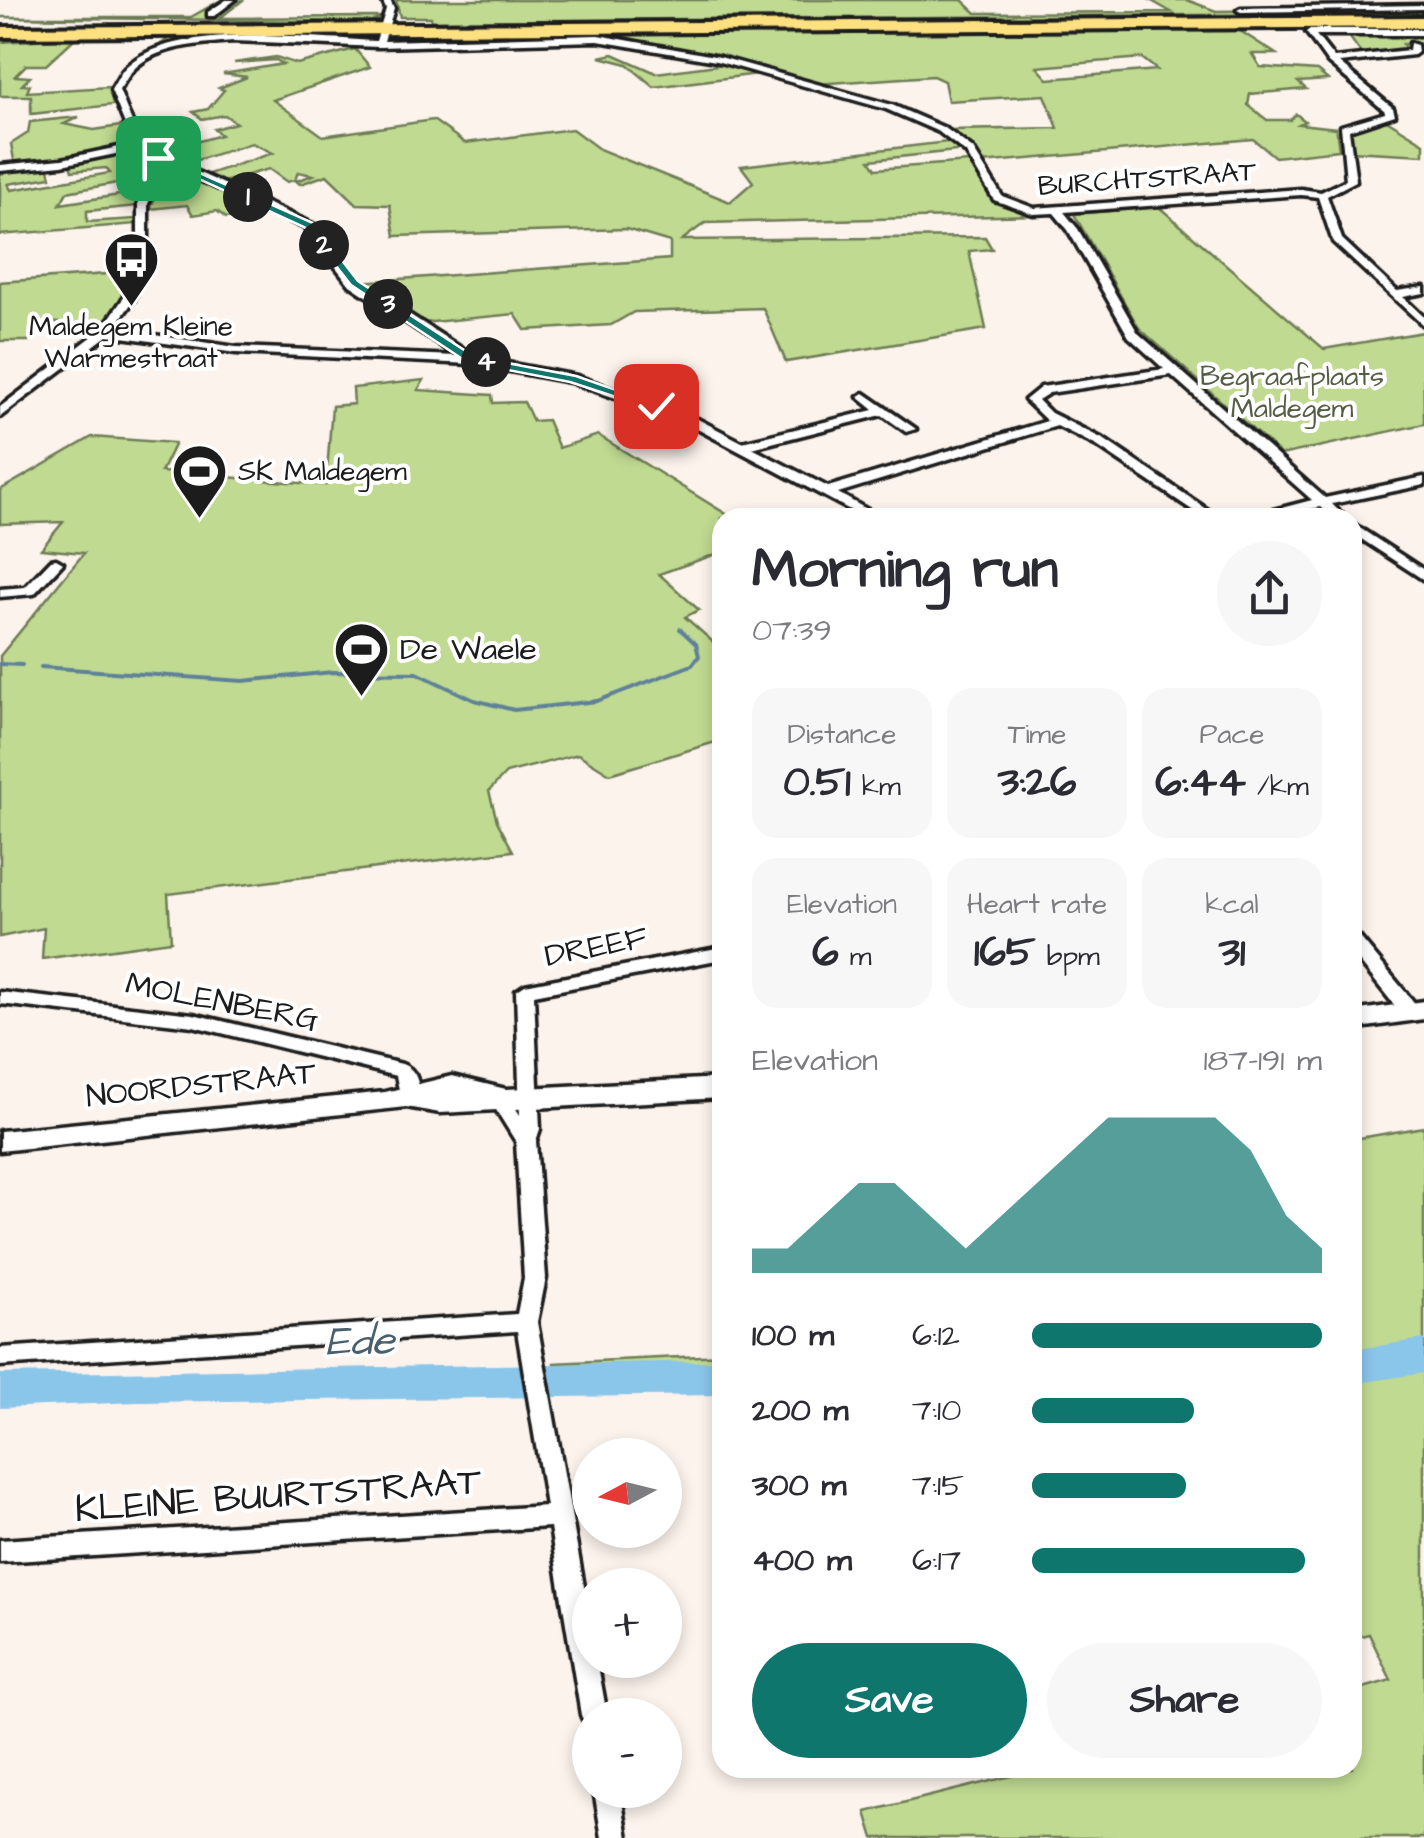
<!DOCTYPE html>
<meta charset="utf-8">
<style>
body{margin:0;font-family:"Architects Daughter",sans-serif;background:#f7f7f7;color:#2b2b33;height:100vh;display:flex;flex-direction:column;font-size:38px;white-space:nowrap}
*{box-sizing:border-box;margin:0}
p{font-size:32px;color:#7c7c81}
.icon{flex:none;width:55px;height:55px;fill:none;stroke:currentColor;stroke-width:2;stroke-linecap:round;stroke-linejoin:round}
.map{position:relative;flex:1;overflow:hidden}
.panel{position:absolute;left:712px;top:508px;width:650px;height:1270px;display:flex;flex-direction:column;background:#fff;border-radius:30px;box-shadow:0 5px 15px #0003}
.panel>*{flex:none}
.needle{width:65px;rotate:263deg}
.controls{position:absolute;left:572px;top:1438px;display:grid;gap:20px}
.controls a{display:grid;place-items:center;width:110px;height:110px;border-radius:50%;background:#fff;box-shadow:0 5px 15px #0003;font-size:50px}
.pin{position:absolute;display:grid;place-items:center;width:85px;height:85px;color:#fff;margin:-42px;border-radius:20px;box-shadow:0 5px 15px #0006}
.km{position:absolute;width:50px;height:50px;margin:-25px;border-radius:50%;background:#222;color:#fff;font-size:28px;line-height:50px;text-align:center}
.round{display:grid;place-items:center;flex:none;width:105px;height:105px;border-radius:52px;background:#f7f7f7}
.overview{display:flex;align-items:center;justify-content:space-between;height:170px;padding:0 40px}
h1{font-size:55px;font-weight:700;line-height:75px}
.metrics{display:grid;grid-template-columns:repeat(3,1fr);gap:15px;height:170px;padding:10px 40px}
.metrics div{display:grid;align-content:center;border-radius:25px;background:#f7f7f7;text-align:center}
.metrics b{font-size:42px;font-weight:700}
.metrics small{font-size:28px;font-weight:400}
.metrics p{font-size:28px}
.chart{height:280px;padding:20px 40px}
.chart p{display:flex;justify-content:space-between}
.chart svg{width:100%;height:180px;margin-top:10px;fill:#0f766e;opacity:.7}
.button{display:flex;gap:20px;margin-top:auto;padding:20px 40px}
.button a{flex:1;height:115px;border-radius:60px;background:#0f766e;color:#fff;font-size:40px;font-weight:700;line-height:115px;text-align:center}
.button a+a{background:#f7f7f7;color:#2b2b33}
ul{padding:0 40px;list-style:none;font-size:32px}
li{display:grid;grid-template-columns:160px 120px 1fr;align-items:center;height:75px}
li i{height:25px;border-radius:12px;background:#0f766e}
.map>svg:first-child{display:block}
.green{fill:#c0da91;stroke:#6e7b56;stroke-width:2.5;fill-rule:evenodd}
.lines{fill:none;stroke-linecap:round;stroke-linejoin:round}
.stream{stroke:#5e8198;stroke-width:4}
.river{fill:#8ac5ea;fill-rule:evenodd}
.street-casing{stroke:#1c1c1c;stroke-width:7}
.secondary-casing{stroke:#1c1c1c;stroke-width:7}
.highway-casing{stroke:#1c1c1c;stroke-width:8}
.street{fill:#fff;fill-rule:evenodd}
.secondary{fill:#fff;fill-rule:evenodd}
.highway{fill:#fde080;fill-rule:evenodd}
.route{fill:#0f766e;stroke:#fff;stroke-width:2.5}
.labels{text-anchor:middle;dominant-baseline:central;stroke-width:8;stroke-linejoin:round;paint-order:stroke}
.far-street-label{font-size:28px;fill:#1c1c1c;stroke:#fff}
.far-poi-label{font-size:28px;fill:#1c1c1c;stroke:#fff}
.far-park-label{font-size:28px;fill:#555e45;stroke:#fff}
.poi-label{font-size:32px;fill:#1c1c1c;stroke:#fff;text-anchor:start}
.street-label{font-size:32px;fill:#1c1c1c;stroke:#fff}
.near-street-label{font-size:38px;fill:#1c1c1c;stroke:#fff}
.near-water-label{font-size:42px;font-style:italic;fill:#48606e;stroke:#fff}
</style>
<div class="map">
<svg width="1424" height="1838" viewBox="0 0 1424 1838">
<rect width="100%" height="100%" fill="#fcf3ec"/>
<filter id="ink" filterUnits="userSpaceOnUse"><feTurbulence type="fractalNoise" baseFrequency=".01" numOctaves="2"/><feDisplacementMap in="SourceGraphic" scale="20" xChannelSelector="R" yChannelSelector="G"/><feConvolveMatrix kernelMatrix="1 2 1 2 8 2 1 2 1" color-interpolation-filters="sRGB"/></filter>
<g filter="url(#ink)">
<g class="green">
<path d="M221 0H243L220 18 384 17 369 22 0 17H191Z"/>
<path d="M396 0H962L976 13 1171 12 1150 0H1187L1216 11 1424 8V13L431 21V17H400Z"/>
<path d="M1234 27 1276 54H1252L1260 67 1317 71 1328 80 1298 82 1306 89 1250 94 1248 105 1267 120H1290L1296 114 1305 121 1299 124 1336 128 1339 150 1275 157 1253 139 982 163 976 150 952 130 1058 128 1045 95 948 101 944 81 933 76 815 84 614 36 396 40 397 34ZM1142 58 1157 70 1048 79 1037 67Z"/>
<path d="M1346 32 1424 33V45L1403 44 1407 51 1363 56Z"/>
<path d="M376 34V38L360 40 224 39 152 50 171 37 74 39 46 65H26L15 76 30 77 22 85H30L27 92 109 87 113 105 31 114V96H0V42L103 36Z"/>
<path d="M355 49 370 67 273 100 323 136 433 120 465 143 572 129 599 149 730 202 753 182 741 166 956 141 965 150 870 160 876 169 969 162 996 201 1041 215 705 223 682 240 985 237 992 249 969 251 986 329 786 362 763 308 634 312 611 325 525 330 515 314 422 323 360 282 670 259V242L626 229 395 236 390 205 357 204 327 175 300 184 296 181 313 175 298 172 295 180 287 182 269 169 223 182 205 175 273 153 252 143 181 165 139 138 186 136 196 142 221 135 214 129 236 123 225 115 202 119 193 112 208 109 224 90 219 88 247 77 223 74 283 64 276 60 234 63 276 57 297 64Z"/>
<path d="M613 54 656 73 725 64 758 74 654 87 627 64 600 57Z"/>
<path d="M79 117 64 124 94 130 121 126 127 146 15 165 11 144 28 133 30 122Z"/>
<path d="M1385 119 1424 143V155L1350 151 1348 128Z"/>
<path d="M134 150 155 161 151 177 67 192 60 204 146 191 137 206 87 211V222L135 219 137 224 0 235V169L48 165 51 177 8 184 11 190 110 173 106 168 72 171 69 162Z"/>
<path d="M173 172H179L274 211 226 218 217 211 193 215 187 205 150 209 165 175Z"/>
<path d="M1159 207 1324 349 1423 332 1424 424 1281 455 1139 328 1074 214Z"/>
<path d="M134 272 123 298 99 327 49 322 28 341H0V282Z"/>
<path d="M424 380 418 390 492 395 493 403 524 402 533 421 547 420 559 448 598 435 731 517 722 518V552L659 574 699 610 685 617 722 650V740L610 774 578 754 506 773 489 791 497 821 513 851 168 894 171 941 42 959 44 928 0 937V656L84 553 41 549 63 522 0 524V490L92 437 175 443 161 472 326 485 332 406 354 404 353 388Z"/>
<path d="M1424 1127V1838H874L866 1812 1043 1768H1352L1353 1691 1391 1680 1369 1634 1353 1638V1139Z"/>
<path d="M722 1355V1386L554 1381V1363Z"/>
</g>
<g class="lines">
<g class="stream">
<path d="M0 664 22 665"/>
<path d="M41 667 243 681 333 672 417 673 474 700 514 710 597 701 692 665 699 656 696 644 680 629"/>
</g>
<g class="river">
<path d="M1424 1339V1373L1352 1384V1350Z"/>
<path d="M722 1361V1395L137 1402 0 1408V1374Z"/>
</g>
<defs>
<g id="street">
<path d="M226 0H235L214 16H208V12Z"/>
<path d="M382 0H390L394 9 384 41 598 35 720 57 892 105 945 128 973 149 1002 196 1034 208 1301 189 1321 192 1346 180 1341 126 1385 113V111L1328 63 1306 32 1310 29H1424V35H1316L1334 58 1409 50 1410 43 1417 45 1418 52 1414 55 1339 63 1393 108 1395 115 1349 130 1356 181 1327 196 1342 239 1397 291 1424 287V293L1403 297 1424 317V326L1333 242 1318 197 1301 195 1064 212 1078 229 1138 333 1325 498 1424 477V485L1332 504 1346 518H1332L1320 507 1269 518H1242L1312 500 1171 375 1049 393 1038 400 1051 413 1105 440 1220 518H1204L1097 446 1057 426 838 493 882 518H865L684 422 570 382 471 364 236 353 108 335 0 417V407L102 329 122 300 138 260V204L158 161 140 149 62 165 0 171V165L62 159 133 144 111 90C116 82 121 70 129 64 179 21 312 38 376 41L386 9ZM234 41 379 47 598 41 716 61 886 109 939 132 966 153 994 200 1033 214 1054 213 1068 230 1129 337 1164 369 1041 387 1025 400 1047 421 828 487 752 448 882 415 906 432 916 429 864 393 858 397 874 410 742 442 692 416 577 376 475 357 358 281 313 224 166 158 139 140 119 90C124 84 128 75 133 70 157 45 201 44 234 41ZM166 165 305 228 350 285 457 356 236 347 113 329 134 300 148 260V204Z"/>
<path d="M1424 5V9L1241 12 1237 10 1241 8Z"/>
<path d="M987 514H1022L1028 518H981Z"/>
<path d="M1352 523 1424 570V580L1352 533Z"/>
<path d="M56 559 63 563 34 594 0 597V589L25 587 51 560Z"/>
<path d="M1352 933 1358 935 1417 1006 1419 1011 1417 1016H1403L1352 952Z"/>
<path d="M722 947V959L534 995 540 1129 536 1141 546 1278 537 1322 590 1620V1660H597L607 1715H590V1726L585 1724 581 1715 550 1527 0 1562V1540L546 1506 517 1331 0 1366V1348L517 1314 524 1278 516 1142 488 1097 491 1092H505L520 1115 516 991 525 985Z"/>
<path d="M0 992 193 1014 402 1064C418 1069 422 1089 416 1103H402L396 1076 193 1026 0 1004Z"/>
<path d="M594 1790H620L628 1838H602Z"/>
</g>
<g id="secondary">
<path d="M1424 1001V1019L1352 1029V1011Z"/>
<path d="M452 1076 506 1089 722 1078V1098L440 1113 406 1107 0 1151V1131L385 1092Z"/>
</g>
<path id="highway" d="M1424 17V27L0 37V27Z"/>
</defs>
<use href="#street" class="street-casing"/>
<use href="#secondary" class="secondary-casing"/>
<use href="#highway" class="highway-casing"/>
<use href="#street" class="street"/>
<use href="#secondary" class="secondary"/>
<use href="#highway" class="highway"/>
</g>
</g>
<path class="route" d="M161 156 313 223 358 281 475 357 576 376 662 406 656 410 570 382 467 362 351 285 306 228 153 158Z"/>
<defs>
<symbol id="bus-pin" viewBox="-11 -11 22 30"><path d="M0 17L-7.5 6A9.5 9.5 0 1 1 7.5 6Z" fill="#1c1c1c" stroke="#fff"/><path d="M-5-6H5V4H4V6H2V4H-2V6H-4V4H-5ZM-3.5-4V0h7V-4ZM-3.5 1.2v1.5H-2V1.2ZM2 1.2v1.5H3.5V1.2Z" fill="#fff"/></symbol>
<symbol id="stadium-pin" viewBox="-11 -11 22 30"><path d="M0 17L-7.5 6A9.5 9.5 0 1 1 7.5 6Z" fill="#1c1c1c" stroke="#fff"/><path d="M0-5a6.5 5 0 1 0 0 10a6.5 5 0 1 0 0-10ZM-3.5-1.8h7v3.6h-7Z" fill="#fff"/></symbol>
</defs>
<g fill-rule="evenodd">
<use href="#bus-pin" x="100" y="228" width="63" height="86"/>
<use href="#stadium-pin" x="168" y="440" width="63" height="86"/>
<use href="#stadium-pin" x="330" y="618" width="63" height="86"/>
</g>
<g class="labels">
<g class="far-street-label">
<text transform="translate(1147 179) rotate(-4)">BURCHTSTRAAT</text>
</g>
<g class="far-poi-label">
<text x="131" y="326">Maldegem Kleine<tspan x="131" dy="32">Warmestraat</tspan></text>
<text x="238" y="471" text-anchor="start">SK Maldegem</text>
</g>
<g class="far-park-label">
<text x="1292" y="376">Begraafplaats<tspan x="1292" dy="32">Maldegem</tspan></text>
</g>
<g class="poi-label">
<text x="400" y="649">De Waele</text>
</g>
<g class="street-label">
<text transform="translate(596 947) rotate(-11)">DREEF</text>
<text transform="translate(222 1002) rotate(11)">MOLENBERG</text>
<text transform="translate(201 1085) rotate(-6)">NOORDSTRAAT</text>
</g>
<g class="near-street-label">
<text transform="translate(278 1496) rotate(-4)">KLEINE BUURTSTRAAT</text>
</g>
<g class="near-water-label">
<text transform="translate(360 1342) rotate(-1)">Ede</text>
</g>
</g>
</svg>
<div class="controls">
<a><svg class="needle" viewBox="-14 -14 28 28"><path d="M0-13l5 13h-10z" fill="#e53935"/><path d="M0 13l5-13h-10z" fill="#7c7c81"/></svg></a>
<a>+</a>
<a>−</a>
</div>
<div class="pin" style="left:158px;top:158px;background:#1e9e55"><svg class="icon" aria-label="arrive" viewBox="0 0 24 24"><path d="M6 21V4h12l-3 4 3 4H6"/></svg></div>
<div class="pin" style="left:656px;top:406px;background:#d93025"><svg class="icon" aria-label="check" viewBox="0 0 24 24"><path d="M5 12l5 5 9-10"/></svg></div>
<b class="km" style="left:248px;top:197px">1</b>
<b class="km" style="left:324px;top:245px">2</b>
<b class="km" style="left:388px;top:304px">3</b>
<b class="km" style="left:486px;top:362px">4</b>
<section class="panel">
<div class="overview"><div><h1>Morning run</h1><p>07:39</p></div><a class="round"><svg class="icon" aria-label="share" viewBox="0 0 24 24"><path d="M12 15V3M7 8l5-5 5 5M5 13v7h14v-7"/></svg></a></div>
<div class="metrics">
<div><p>Distance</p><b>0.51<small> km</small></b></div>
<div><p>Time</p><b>3:26</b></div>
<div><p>Pace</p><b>6:44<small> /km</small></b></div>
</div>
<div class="metrics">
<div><p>Elevation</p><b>6<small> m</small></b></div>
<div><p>Heart rate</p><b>165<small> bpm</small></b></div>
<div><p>kcal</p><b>31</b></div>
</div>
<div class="chart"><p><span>Elevation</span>187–191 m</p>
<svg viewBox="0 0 160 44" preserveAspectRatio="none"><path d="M0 44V38L10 38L20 30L30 22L40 22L50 30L60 38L70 30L80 22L90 14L100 6L110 6L120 6L130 6L140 14L150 30L160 38V44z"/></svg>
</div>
<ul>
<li><b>100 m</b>6:12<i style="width:100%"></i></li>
<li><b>200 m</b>7:10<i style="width:56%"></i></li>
<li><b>300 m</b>7:15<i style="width:53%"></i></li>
<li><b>400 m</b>6:17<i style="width:94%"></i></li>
</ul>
<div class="button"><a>Save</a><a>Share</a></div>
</section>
</div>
